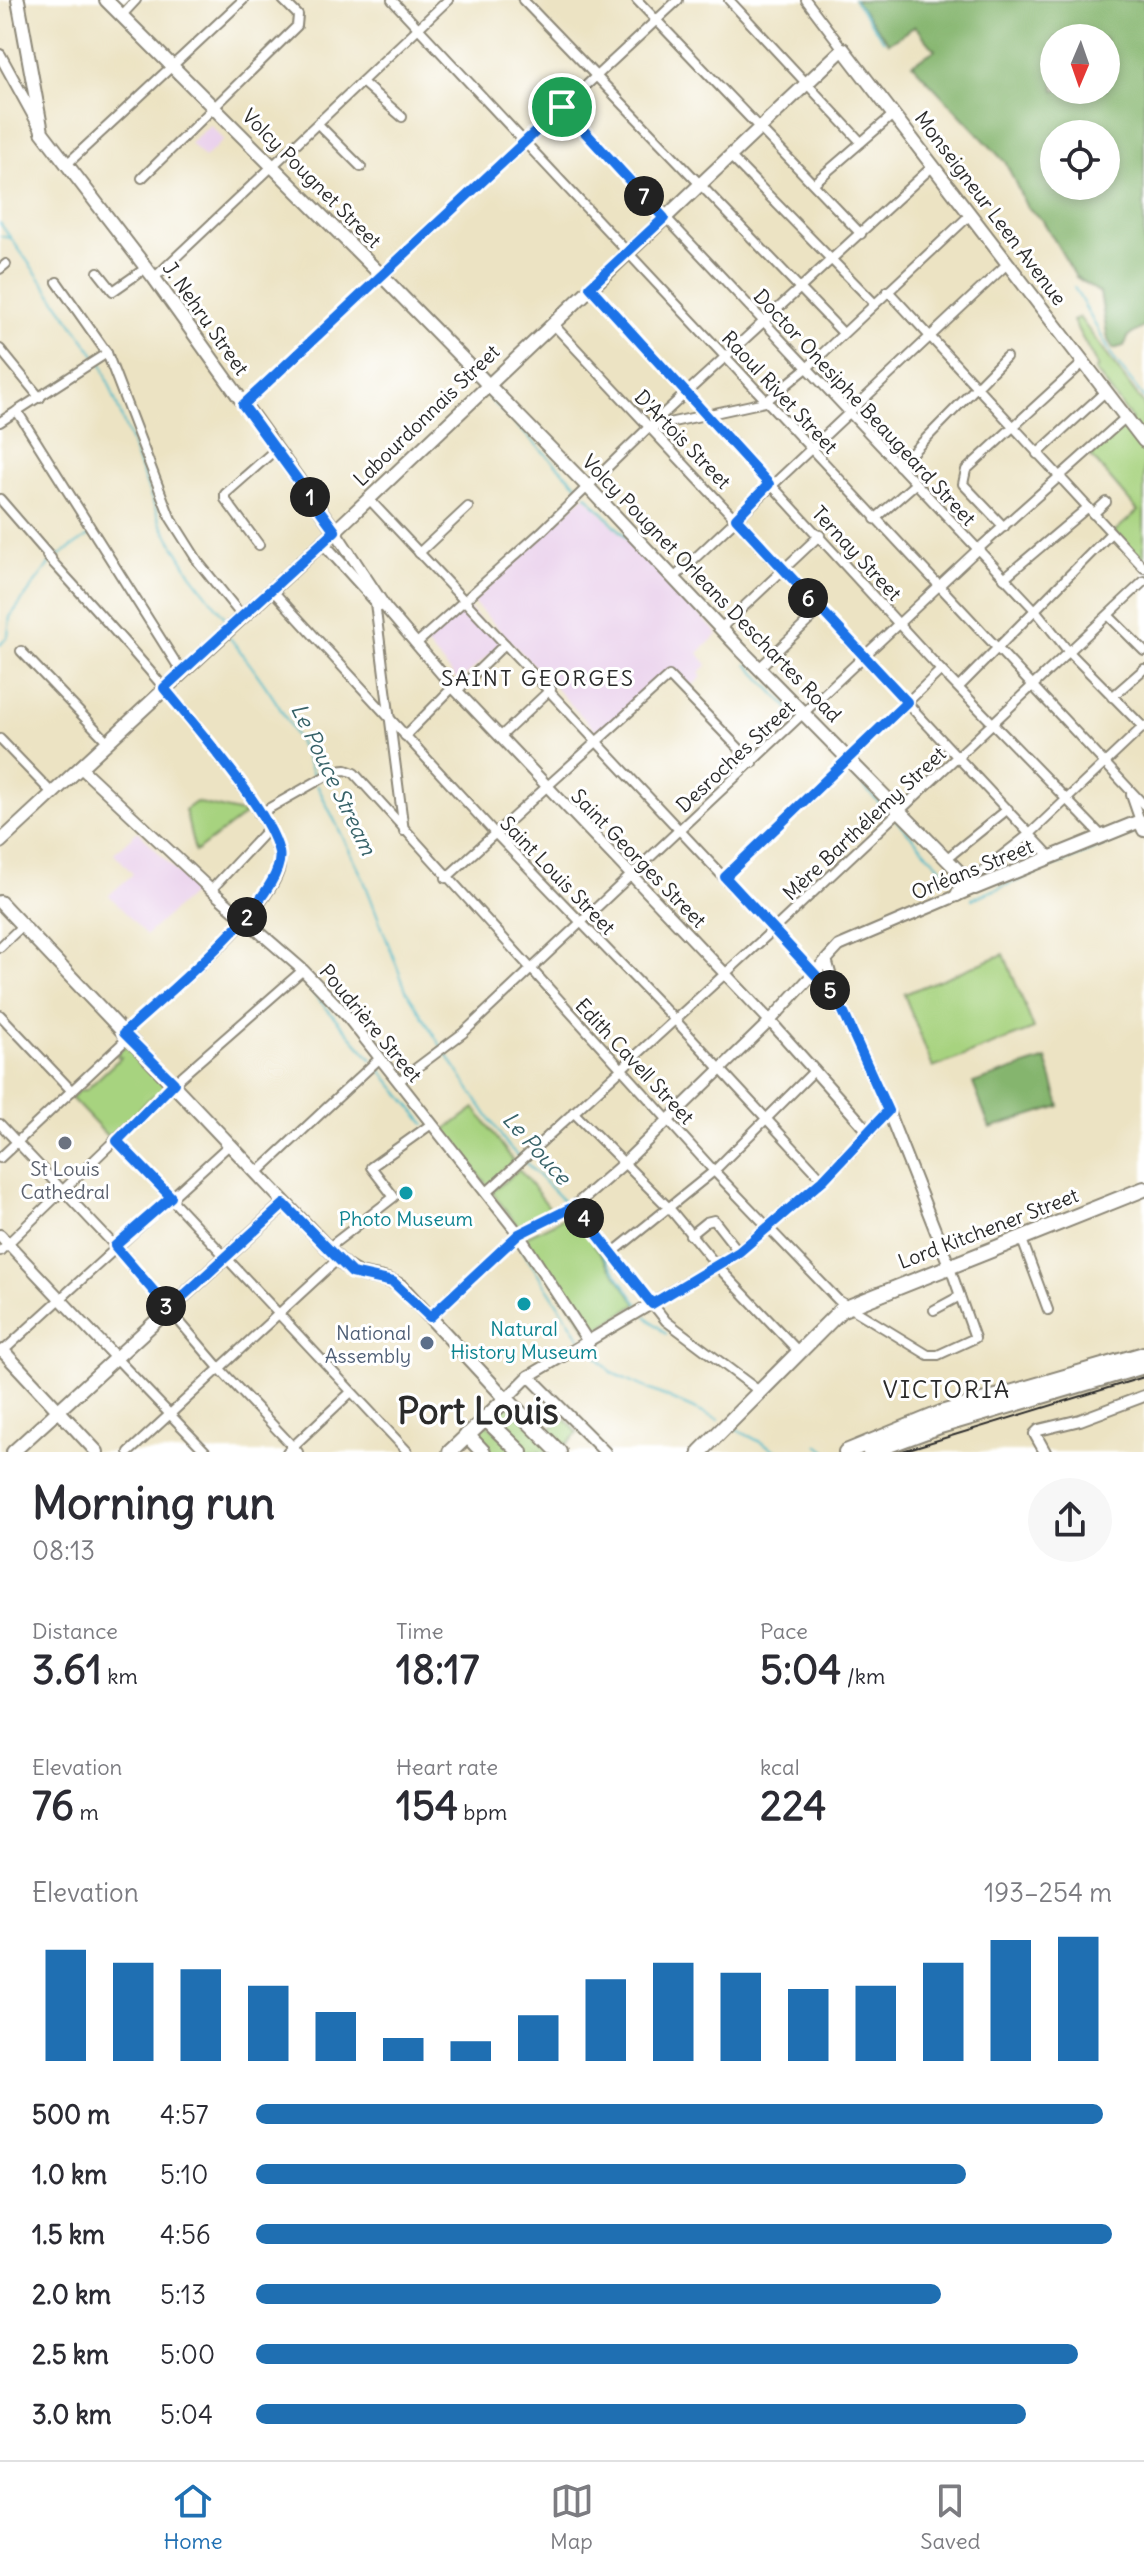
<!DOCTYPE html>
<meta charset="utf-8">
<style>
body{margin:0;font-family:Delius,sans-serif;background:#f7f7f7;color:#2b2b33;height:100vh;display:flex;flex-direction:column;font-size:30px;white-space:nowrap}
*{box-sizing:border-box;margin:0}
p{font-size:26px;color:#7c7c81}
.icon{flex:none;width:44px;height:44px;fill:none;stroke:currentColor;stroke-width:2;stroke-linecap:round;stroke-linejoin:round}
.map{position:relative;height:1452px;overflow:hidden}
.details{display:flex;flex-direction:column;background:#fff;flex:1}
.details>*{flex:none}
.needle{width:52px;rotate:182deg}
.fabs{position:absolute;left:1040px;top:24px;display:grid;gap:16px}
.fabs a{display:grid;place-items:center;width:80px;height:80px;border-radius:50%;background:#fff;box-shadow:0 4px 12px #0003;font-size:40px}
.pin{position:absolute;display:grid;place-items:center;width:68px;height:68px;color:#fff;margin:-34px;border:4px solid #fff;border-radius:50%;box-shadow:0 2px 8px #0007}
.km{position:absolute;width:40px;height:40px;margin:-20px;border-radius:50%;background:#222;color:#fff;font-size:22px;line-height:40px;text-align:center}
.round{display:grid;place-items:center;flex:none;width:84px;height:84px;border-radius:42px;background:#f7f7f7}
.overview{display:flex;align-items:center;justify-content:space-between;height:136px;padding:0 32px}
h1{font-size:44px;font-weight:800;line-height:60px}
.figures{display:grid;grid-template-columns:repeat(3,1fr);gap:12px;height:136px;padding:8px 32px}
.figures div{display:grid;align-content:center}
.figures b{font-size:40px;font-weight:800}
.figures small{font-size:22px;font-weight:400}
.figures p{font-size:22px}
.chart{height:224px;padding:16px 32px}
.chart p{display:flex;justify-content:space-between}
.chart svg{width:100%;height:144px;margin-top:8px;stroke:#1f6fb2;stroke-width:6}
ul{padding:0 32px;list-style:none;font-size:26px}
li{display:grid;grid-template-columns:128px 96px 1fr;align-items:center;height:60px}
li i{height:20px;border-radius:10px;background:#1f6fb2}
.dock{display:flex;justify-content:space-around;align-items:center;height:112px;border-top:2px solid #e1e1e2;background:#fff;font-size:22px;color:#7c7c81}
.dock a{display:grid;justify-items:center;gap:4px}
.dock .current{color:#1f6fb2}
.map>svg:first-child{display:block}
.built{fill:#ead1ec}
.green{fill:#a7d37f;stroke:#697f55;stroke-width:2}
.forest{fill:#85b56e;stroke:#58704c;stroke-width:2;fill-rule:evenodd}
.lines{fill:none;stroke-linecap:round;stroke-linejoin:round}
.stream{stroke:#4cb8c7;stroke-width:2}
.minor-casing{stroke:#8c8777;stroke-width:12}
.tertiary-casing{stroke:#8c8777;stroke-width:14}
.secondary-casing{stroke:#8c8777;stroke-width:16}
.primary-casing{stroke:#8c8777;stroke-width:18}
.trunk-casing{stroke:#8c8777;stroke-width:18}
.minor{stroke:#fff;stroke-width:8}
.tertiary{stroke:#fff;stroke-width:10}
.secondary{stroke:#fff;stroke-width:12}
.primary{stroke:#fff;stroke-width:14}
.trunk{stroke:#fff;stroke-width:14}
.tram{stroke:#2b2b2b;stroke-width:2}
.route-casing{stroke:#fff;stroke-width:16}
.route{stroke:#1a73e8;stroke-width:10}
.worship-dot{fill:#6b7280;stroke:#fff;stroke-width:3}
.culture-dot{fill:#0f9aa8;stroke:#fff;stroke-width:3}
.service-dot{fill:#5c6f8a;stroke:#fff;stroke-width:3}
.labels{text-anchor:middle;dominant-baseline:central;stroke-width:6;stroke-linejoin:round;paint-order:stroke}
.street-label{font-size:20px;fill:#2b2b2b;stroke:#fff}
.worship-label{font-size:20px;fill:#5b616d;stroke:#fff}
.culture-label{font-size:20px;fill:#0d838f;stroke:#fff}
.service-label{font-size:20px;fill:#4e5e75;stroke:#fff;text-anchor:end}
.neighbourhood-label{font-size:22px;letter-spacing:2px;fill:#2b2b2b;stroke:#fff}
.water-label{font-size:22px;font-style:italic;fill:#386369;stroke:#fff}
.quarter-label{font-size:24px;letter-spacing:2px;fill:#2b2b2b;stroke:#fff}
.town-label{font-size:36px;font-weight:bold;fill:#2b2b2b;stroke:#fff}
</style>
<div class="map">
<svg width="1144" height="1452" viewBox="0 0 1144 1452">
<rect width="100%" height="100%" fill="#fff"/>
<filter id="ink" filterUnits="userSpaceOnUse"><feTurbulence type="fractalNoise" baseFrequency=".0125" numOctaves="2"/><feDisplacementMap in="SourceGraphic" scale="16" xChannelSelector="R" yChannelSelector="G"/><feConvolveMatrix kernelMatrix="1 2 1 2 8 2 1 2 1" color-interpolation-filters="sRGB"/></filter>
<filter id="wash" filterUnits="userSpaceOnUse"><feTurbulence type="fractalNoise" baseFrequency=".006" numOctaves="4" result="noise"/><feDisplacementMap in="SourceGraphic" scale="32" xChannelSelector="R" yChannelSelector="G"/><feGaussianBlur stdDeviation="1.8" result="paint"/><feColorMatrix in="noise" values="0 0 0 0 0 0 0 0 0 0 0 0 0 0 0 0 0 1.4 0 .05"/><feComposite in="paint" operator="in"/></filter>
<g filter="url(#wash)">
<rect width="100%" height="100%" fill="#ece3c3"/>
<g class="built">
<path d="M210 125 224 140 204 158 190 143Z"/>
<path d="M584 496 718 634 698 653 707 665 699 673 702 677 688 689 669 669 599 734 473 602Z"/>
<path d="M465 604 501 643 459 682 425 643Z"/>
<path d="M138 831 195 891 146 935 109 895 133 874 114 853Z"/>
</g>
<g class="green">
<path d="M1079 317 1144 405V565L1114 532 1138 511 1090 455 1132 420 1095 370 1098 367 1073 321Z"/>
<path d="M196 802 246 814 195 852 185 810Z"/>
<path d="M1004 954 1034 1029 933 1068 904 994Z"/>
<path d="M126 1045 167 1087 148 1100 111 1140 71 1098 80 1090H86L121 1057 116 1055Z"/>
<path d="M475 1108 514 1162 488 1186 444 1131Z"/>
<path d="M519 1169 553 1212 520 1229 492 1192Z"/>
<path d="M572 1214 637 1304 590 1334 525 1237Z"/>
<path d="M506 1403 556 1452H523L489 1420Z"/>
<path d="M563 1417 578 1433 563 1447 548 1432Z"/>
<path d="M486 1423 516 1452H487L473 1437Z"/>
</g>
<g class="forest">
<path d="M854 0H1144V327L1129 336 1124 346 1113 349 1108 340 1100 293 1076 277 1043 221 1026 206 1006 163 912 64 935 50 915 26 889 43ZM1054 38H1106V90H1054ZM1054 134H1106V186H1054Z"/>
<path d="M1046 1059 1060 1106 990 1128 973 1083Z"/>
</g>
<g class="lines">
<g class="stream">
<path d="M854 0 884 41"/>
<path d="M0 223 95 355"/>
<path d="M0 236 10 238"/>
<path d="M378 285 477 386"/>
<path d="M1074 287 1114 359 1144 398"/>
<path d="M100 359 161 524 191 574 226 619V625"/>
<path d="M487 396 582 490"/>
<path d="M586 495 695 609"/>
<path d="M57 557 90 535"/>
<path d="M230 638C267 685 293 723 315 779"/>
<path d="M0 645 8 636 10 617 49 564"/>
<path d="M747 664 795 715"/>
<path d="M799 719 839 761"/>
<path d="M843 765 892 816"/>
<path d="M317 785 363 878 406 990 441 1046"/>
<path d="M896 820 945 872"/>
<path d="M972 899 1132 834"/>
<path d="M246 927 294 972"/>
<path d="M300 978 372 1060"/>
<path d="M444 1051 508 1146 519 1157"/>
<path d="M377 1066 425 1124"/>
<path d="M524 1161 567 1205"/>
<path d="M574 1213 638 1304"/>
<path d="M518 1243 580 1338"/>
<path d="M646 1316 666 1334"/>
<path d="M587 1346 612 1373 719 1420"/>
<path d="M734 1428 779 1452"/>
<path d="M818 1445 827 1452"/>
</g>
</g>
</g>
<g filter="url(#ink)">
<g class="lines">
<defs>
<g id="minor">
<path d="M392 0 1144 805"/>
<path d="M523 0 843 333"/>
<path d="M637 0 861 234"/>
<path d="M729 0 861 142"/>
<path d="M806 0 843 49"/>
<path d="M122 15 136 0"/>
<path d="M363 83 402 117"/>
<path d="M562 107 1036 611 1069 652 1144 728"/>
<path d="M318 124 361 167"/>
<path d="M730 156 875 304"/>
<path d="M67 164 243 0"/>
<path d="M142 178 297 26 298 15 283 0"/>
<path d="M814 183 894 114"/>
<path d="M0 269 6 264"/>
<path d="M98 272 113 291 146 268"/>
<path d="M154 278 448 0"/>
<path d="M57 282 107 353 170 517 199 563 242 616"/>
<path d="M590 287 941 670 1103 837"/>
<path d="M888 291 1144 568"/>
<path d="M552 323 1052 858"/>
<path d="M0 349 40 398"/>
<path d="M243 405 678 0"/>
<path d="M17 411 181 671"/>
<path d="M0 422 107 353"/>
<path d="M650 427 765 402 807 368 971 214"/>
<path d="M1037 454 1106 391"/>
<path d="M899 466 1006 357"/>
<path d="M368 498 835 996"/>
<path d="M0 499 51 558"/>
<path d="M1093 514 1106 502"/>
<path d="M875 519 915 484"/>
<path d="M1004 527 963 484 966 470 1084 362"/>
<path d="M259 545 225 499V494L275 450"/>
<path d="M419 553 468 507"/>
<path d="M47 556C86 599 295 822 279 871 263 919 163 996 124 1033"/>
<path d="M675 577 1007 264"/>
<path d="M1004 578 1087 508"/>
<path d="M272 590 494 832 675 1020 823 1180"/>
<path d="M375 603 404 831"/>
<path d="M1109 616 1144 651"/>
<path d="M721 628 820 535"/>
<path d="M416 644 541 532 649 427 933 166"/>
<path d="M21 651 107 741"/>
<path d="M759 668 820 610"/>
<path d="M959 687 1111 533"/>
<path d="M457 691 505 644"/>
<path d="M1112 697 1144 669"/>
<path d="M405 736 453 687"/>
<path d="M500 737 551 689"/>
<path d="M0 739 52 793"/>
<path d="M1131 795 1140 821"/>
<path d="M259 814 335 771 346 770 354 773 714 1171 838 1300 928 1355H938L975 1338 949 1265"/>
<path d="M946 859 1008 809"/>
<path d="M725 877 941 670"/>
<path d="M446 878 669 676 753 763"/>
<path d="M968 882 1031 833 1144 726"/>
<path d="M211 890 268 829"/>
<path d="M0 947 22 926"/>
<path d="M0 1015 72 1091"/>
<path d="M399 1081 463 1033 977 550 1125 418"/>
<path d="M573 1112 670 1209 718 1267 798 1351"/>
<path d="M0 1124 115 1246 220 1369 298 1452"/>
<path d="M117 1141 408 1452"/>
<path d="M0 1158 128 1038"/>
<path d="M256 1174 380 1058"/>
<path d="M487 1192 774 929 1144 581"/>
<path d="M575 1206 666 1321 759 1391"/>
<path d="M690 1235 706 1222 714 1220 739 1252"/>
<path d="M1021 1237 1048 1310"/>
<path d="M328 1248 394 1197 371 1167 430 1125"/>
<path d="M0 1251 174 1083 303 970"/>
<path d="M611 1254 714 1171 815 1070"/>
<path d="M934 1310 960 1296"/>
<path d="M1 1353 229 1145"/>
<path d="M116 1358 206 1452"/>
<path d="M129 1452 338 1259"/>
<path d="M287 1452 350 1393"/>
</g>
<g id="tertiary">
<path d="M0 55 39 126"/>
<path d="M335 531 386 608 453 687 770 1021 869 1132"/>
<path d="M322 542 380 606"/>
<path d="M80 767 211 890 303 970 346 1015 517 1232 589 1343"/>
<path d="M827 963 837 998 888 1111 949 1265"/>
<path d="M0 1235 116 1358"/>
<path d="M430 1317 519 1234 575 1206 623 1164 770 1021 839 946 975 888"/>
<path d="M529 1376 605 1452"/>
<path d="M506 1399 529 1376 739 1252 823 1180 888 1111"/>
<path d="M1045 1452 1035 1434 1039 1430 1080 1420 1144 1396"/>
</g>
<g id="secondary">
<path d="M18 0 42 132 154 278 335 531"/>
<path d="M106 0 382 276 588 487 742 651 975 888 1140 821 1144 830"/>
<path d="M0 842 335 531 843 49 1144 441"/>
<path d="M957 895 962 885 958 873"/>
<path d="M0 902 340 1261C362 1283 378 1272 401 1286L506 1399"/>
<path d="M3 1351 97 1452"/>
<path d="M13 1452 284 1204"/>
</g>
<g id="primary">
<path d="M485 1418 520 1452"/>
<path d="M467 1435 483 1452"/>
<path d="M450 1452 506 1399 559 1452"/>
<path d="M700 1452 841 1310 1144 1189"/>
</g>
<g id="trunk">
<path d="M846 1452 941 1413 1144 1354"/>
<path d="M870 1452 940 1426 1144 1366"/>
</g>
</defs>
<use href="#minor" class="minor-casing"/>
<use href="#tertiary" class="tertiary-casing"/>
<use href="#secondary" class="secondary-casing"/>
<use href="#primary" class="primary-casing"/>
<use href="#trunk" class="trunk-casing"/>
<use href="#minor" class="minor"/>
<use href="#tertiary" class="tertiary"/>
<use href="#secondary" class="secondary"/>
<use href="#primary" class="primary"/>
<use href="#trunk" class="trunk"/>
<path class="tram" d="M899 1452 1144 1377"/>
</g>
</g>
<g class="lines" filter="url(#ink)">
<defs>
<path id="route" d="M562 107 664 218 590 287 769 484 736 518 907 702 725 877 837 998 888 1111 823 1180 739 1252 652 1304 575 1206 519 1234 430 1317 393 1282 352 1273 284 1204 169 1309 115 1246 171 1197 117 1141 174 1083 124 1033C156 1003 289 895 279 852 269 809 194 725 164 688L335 531 243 405Z"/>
</defs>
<use href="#route" class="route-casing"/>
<use href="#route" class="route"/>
</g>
<circle class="worship-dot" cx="65" cy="1143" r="8"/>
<g class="culture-dot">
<circle cx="406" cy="1193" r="8"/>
<circle cx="524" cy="1304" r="8"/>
</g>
<circle class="service-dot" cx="427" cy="1343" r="8"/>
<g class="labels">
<g class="street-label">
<text transform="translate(312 178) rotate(45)">Volcy Pougnet Street</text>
<text transform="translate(991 208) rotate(53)">Monseigneur Leen Avenue</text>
<text transform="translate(206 318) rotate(55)">J. Nehru Street</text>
<text transform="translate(780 392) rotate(47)">Raoul Rivet Street</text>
<text transform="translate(865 407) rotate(47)">Doctor Onesiphe Beaugeard Street</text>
<text transform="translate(426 415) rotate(-44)">Labourdonnais Street</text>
<text transform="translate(683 439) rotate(46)">D'Artois Street</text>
<text transform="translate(857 553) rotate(47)">Ternay Street</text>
<text transform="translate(712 588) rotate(46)">Volcy Pougnet Orleans Deschartes Road</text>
<text transform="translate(735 756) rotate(-43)">Desroches Street</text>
<text transform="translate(864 823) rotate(-43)">Mère Barthélemy Street</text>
<text transform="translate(639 858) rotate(46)">Saint Georges Street</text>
<text transform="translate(972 869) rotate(-22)">Orléans Street</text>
<text transform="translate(558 875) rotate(46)">Saint Louis Street</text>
<text transform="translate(371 1023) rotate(50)">Poudrière Street</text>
<text transform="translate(635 1061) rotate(47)">Edith Cavell Street</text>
<text transform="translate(988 1228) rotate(-21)">Lord Kitchener Street</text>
</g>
<g class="worship-label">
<text x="65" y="1168">St Louis<tspan x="65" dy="23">Cathedral</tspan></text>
</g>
<g class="culture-label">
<text x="406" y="1218">Photo Museum</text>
<text x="524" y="1328">Natural<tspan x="524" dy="23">History Museum</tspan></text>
</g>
<g class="service-label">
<text x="411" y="1332">National<tspan x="411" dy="23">Assembly</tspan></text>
</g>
<g class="neighbourhood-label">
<text x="538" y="678">SAINT GEORGES</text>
</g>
<g class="water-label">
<text transform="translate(334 779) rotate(64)">Le Pouce Stream</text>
<text transform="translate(537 1148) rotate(48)">Le Pouce</text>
</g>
<g class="quarter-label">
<text x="947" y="1389">VICTORIA</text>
</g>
<g class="town-label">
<text x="478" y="1411">Port Louis</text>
</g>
</g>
</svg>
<div class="fabs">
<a><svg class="needle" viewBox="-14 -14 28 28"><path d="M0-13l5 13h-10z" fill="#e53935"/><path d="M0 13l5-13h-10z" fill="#7c7c81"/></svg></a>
<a><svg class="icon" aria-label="locate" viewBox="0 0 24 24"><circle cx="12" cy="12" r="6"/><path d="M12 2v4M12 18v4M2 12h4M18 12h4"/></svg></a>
</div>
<div class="pin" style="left:562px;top:107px;background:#1e9e55"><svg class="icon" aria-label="arrive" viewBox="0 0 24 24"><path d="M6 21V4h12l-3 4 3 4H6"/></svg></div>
<b class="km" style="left:310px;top:497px">1</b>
<b class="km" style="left:247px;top:917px">2</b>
<b class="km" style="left:166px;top:1306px">3</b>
<b class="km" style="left:584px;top:1218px">4</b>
<b class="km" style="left:830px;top:990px">5</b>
<b class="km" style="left:808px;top:598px">6</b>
<b class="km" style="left:644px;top:196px">7</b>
</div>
<section class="details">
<div class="overview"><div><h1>Morning run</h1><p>08:13</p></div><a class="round"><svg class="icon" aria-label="share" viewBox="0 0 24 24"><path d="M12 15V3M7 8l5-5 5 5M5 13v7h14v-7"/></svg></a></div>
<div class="figures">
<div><p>Distance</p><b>3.61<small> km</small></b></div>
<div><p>Time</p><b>18:17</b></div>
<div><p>Pace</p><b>5:04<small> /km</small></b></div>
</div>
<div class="figures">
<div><p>Elevation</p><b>76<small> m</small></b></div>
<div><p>Heart rate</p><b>154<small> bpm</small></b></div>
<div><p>kcal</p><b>224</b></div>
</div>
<div class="chart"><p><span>Elevation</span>193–254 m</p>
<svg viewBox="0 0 160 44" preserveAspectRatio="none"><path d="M5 44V10M15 44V14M25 44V16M35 44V21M45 44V29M55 44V37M65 44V38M75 44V30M85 44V19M95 44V14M105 44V17M115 44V22M125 44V21M135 44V14M145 44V7M155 44V6"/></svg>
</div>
<ul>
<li><b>500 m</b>4:57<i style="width:99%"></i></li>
<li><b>1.0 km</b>5:10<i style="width:83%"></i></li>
<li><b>1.5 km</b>4:56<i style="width:100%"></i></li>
<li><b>2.0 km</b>5:13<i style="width:80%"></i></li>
<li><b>2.5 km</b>5:00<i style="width:96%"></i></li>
<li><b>3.0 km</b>5:04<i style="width:90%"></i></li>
</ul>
</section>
<nav class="dock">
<a class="current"><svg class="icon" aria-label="home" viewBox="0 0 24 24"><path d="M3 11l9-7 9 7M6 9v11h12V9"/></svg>Home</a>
<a><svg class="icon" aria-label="map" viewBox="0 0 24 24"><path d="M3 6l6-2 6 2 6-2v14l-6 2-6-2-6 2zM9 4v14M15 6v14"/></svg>Map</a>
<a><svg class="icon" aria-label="saved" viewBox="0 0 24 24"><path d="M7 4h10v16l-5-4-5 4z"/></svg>Saved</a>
</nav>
